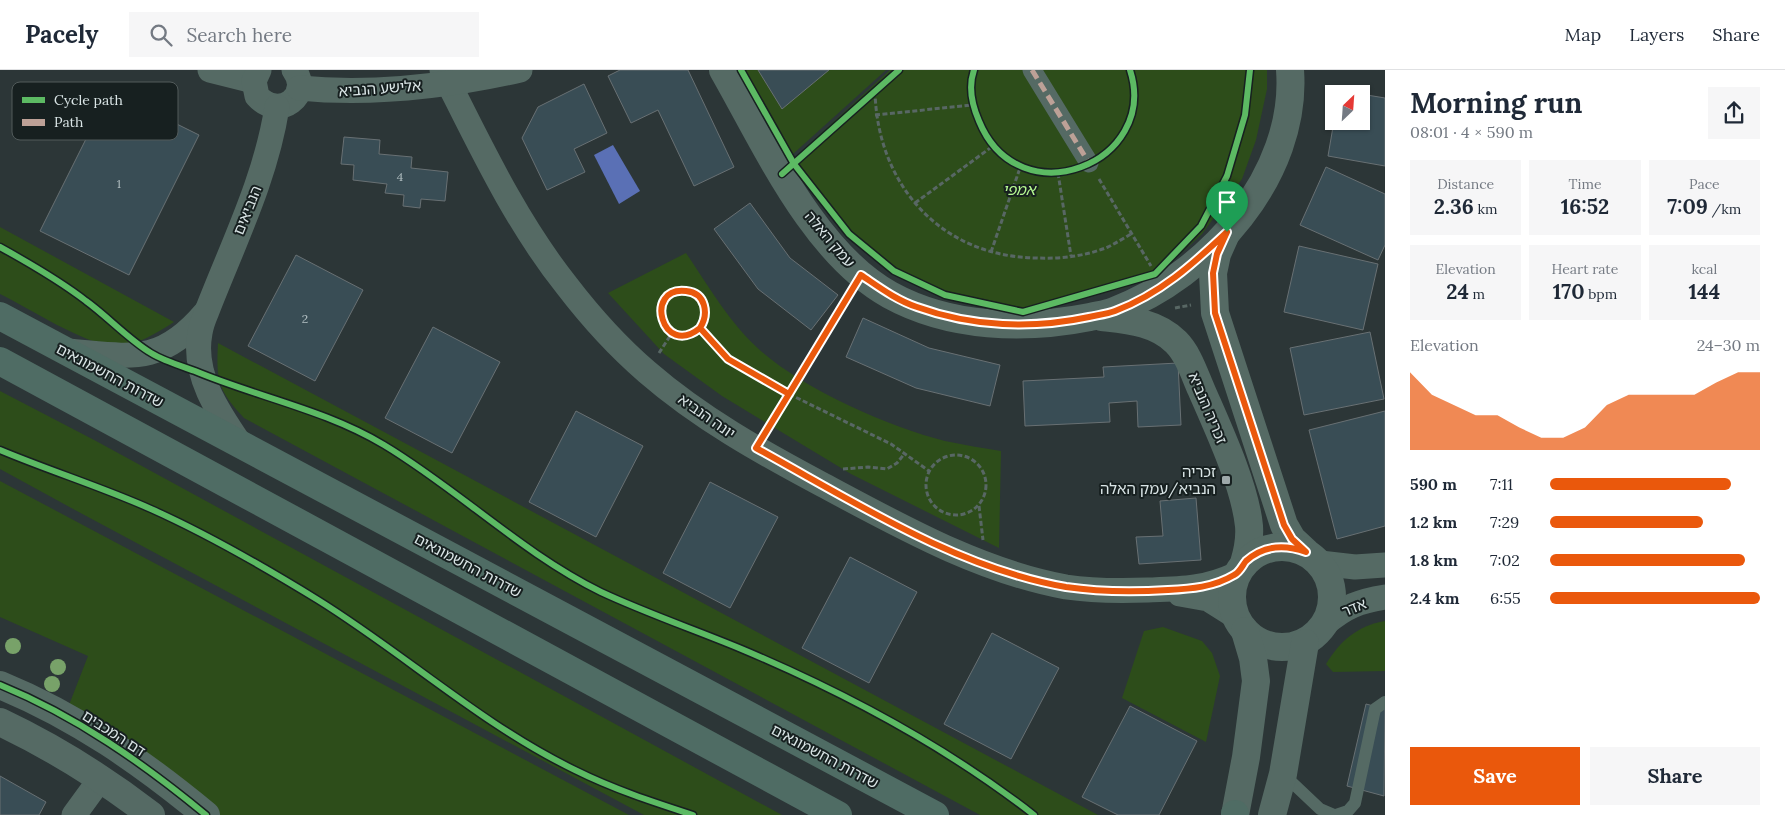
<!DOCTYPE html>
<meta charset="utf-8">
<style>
body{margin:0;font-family:Lora,"Noto Sans Hebrew",serif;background:#f6f6f7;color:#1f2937;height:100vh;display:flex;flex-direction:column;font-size:19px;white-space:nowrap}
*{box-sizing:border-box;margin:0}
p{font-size:16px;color:#747a83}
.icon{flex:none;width:28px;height:28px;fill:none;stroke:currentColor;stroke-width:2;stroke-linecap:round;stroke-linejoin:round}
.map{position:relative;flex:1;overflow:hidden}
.details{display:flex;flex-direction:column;background:#fff;width:400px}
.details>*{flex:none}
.needle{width:32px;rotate:25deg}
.fabs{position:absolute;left:1325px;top:15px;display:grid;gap:10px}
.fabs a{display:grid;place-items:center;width:45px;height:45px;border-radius:0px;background:#fff;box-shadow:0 1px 4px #0004;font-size:25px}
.pin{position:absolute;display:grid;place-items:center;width:42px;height:42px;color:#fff;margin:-51px -21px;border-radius:50% 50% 50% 0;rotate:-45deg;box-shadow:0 0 5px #0007}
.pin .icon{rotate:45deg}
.round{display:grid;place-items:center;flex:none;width:52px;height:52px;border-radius:0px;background:#f6f6f7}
.head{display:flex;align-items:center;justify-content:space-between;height:85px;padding:0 25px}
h1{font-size:28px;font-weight:700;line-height:38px}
.stats{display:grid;grid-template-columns:repeat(3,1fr);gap:8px;height:85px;padding:5px 25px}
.stats div{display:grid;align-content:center;border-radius:0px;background:#f6f6f7;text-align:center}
.stats b{font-size:21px;font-weight:700}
.stats small{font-size:14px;font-weight:400}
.stats p{font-size:14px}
.chart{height:140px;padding:10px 25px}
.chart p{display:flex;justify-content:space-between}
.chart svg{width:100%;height:90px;margin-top:5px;fill:#ea580c;opacity:.7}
.primary-button{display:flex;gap:10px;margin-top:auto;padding:10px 25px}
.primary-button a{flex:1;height:58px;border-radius:0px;background:#ea580c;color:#fff;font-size:20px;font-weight:700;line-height:58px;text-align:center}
.primary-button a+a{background:#f6f6f7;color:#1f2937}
ul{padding:0 25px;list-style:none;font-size:16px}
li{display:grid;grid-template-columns:80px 60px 1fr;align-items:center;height:38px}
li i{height:12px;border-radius:6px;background:#ea580c}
header{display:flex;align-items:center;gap:30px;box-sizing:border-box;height:70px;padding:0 25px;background:#fff;border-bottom:1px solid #e0e1e3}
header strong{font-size:24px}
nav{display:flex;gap:28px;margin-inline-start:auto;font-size:18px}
.search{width:350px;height:45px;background:#f6f6f7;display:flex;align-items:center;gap:12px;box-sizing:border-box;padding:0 18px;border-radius:0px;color:#747a83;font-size:19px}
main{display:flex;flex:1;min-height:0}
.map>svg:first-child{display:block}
.green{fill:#2d4d1a}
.water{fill:#5a70b5}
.building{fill:#394d55;stroke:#687073}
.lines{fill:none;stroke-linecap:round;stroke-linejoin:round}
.path{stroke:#586764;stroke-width:3;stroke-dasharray:5 2.5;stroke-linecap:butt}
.service{stroke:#556a64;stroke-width:12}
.pedestrian{stroke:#556a64;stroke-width:19}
.minor{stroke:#556a64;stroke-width:25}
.tertiary{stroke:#556a64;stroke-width:28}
.secondary{stroke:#4f6c64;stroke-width:28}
.quiet{stroke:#bda197;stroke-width:5;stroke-dasharray:10 5;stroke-linecap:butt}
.cycleway-casing{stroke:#172020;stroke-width:9}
.cycleway{stroke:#5cba63;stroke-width:6}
.tree{fill:#78a269}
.route-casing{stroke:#fff;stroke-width:10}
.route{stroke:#ea580c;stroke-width:6}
.poi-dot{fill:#9da8a9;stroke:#172020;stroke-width:2}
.labels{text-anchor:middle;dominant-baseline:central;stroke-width:4;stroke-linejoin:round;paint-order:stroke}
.number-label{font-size:12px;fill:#b2bfc2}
.street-label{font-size:15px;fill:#dae5e6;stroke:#172020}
.park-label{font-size:15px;font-style:italic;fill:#b7fa92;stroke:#172020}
.poi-label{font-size:15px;fill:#dae5e6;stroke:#172020;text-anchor:end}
.key{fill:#172020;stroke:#525b5b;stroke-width:1}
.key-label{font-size:14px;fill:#dae5e6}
</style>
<header>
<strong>Pacely</strong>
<div class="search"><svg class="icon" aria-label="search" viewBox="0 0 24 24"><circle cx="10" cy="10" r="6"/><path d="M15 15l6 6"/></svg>Search here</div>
<nav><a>Map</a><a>Layers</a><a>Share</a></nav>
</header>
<main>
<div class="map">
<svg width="1385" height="745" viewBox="0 0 1385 745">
<rect width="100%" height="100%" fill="#2c3637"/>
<g class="green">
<path d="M743 0H886L793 84Z"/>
<path d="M890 0H1267V19L1256 70 1242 109 1202 164 1166 197 1127 217 1075 231 1018 239 953 229 891 200 833 149 792 90Z"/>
<path d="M0 157 174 252C159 262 134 277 115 276 83 274 31 239 0 224Z"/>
<path d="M686 183C709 217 731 255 762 282 806 320 889 357 945 371 964 375 983 378 1001 381L999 478 851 404 722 326 664 284 608 223Z"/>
<path d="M218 273 1098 745H980L244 348C218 320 216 311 218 273Z"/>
<path d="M0 321 96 371 782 745H644L75 440 0 399Z"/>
<path d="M0 411 629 745H219L69 635 88 586 0 547Z"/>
<path d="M1385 551V601L1333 602 1326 594C1340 571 1357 556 1385 551Z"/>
<path d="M1163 557 1202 571 1212 583 1220 606 1206 672 1122 628 1144 561Z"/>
</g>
<path class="water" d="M613 75 640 121 619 134 594 85Z"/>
<g class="building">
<path d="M620 0H688L734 97 694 116 658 40 631 53 608 6Z"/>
<path d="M758 0H829L782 39Z"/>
<path d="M584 14 607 63 574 79 585 102 547 120 522 68 538 37Z"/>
<path d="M110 21 199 65 129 205 40 161Z"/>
<path d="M1361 24 1385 28V96L1328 86 1334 51H1361Z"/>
<path d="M344 67 380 70 379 84 412 87 411 98 448 102 445 131 421 129 420 138 403 136 404 125 385 123 387 114 353 110 354 95 341 94Z"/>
<path d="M1326 97 1385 124V175L1378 190 1300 155Z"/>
<path d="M750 133 790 188 838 225 811 260 758 219 714 159Z"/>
<path d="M1299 176 1378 194 1363 260 1284 242Z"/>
<path d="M296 185 363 220 315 311 248 276Z"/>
<path d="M863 248 929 278 1000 295 990 336 916 318 846 287Z"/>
<path d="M433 257 500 292 452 383 385 348Z"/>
<path d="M1370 262 1384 329 1304 345 1290 278Z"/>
<path d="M1178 293 1181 355 1138 357 1137 331 1109 333 1110 352 1025 356 1023 311 1104 307 1103 297Z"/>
<path d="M576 341 643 376 596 467 529 432Z"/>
<path d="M1385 341V456L1337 469 1309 360Z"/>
<path d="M710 412 778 447 730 538 663 503Z"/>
<path d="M1196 428 1201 490 1139 494 1136 467 1163 466 1160 431Z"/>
<path d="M850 487 917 522 869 613 802 578Z"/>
<path d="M992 563 1059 598 1011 689 944 654Z"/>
<path d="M1366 634 1385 639 1384 726 1347 716Z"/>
<path d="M1130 636 1197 671 1159 745H1118L1082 727Z"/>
<path d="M0 706 46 732 39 745H0Z"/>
</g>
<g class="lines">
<g class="path">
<path d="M875 21C877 115 941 187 1037 188 1061 189 1086 186 1108 177 1116 173 1124 168 1131 164"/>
<path d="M875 45 972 35"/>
<path d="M1058 103 1071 186"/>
<path d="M1099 109 1151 196"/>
<path d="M915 133 993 76"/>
<path d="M991 182 1020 98"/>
<circle cx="683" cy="243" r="23"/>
<path d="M1175 238 1191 235"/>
<path d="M700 258 728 289 789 324 891 374 929 401"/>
<path d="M659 283 672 263"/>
<path d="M768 359 849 225"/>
<circle cx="956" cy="415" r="30"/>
<path d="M843 399 868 397 887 399 897 393 905 383"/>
<path d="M979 436 983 470"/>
</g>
<g class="service">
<path d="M1283 704 1320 739 1334 745"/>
<path d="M1336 745 1348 741 1355 733 1375 639 1385 632"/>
</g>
<path class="pedestrian" d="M1032 0 1089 93"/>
<g class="minor">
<path d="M210 0 254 11"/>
<path d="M259 0 254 11 257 26C279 51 313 25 294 0"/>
<path d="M442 0C479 73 515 151 567 216 590 246 618 277 647 302 700 348 761 382 823 415 900 456 979 501 1066 517 1093 521 1120 521 1148 520 1182 519 1205 519 1237 504"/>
<path d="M299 18C371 25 449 16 520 0"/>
<path d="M67 281C130 286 160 296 205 243"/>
<path d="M240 374C218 342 192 304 200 263 201 256 204 248 207 241 233 174 266 108 277 37"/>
<path d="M1320 493 1355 497 1385 495"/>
<path d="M1180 524 1208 529 1235 546"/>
<path d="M1326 553C1345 537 1359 531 1385 527"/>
<path d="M74 745 101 708"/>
</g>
<g class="tertiary">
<path d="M723 0C766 75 813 182 890 225 950 258 1025 260 1090 247 1098 245 1107 244 1114 241 1208 206 1298 105 1290 0"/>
<path d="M1225 166 1217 184 1213 203 1215 243 1284 455 1292 469 1306 482"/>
<path d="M1102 247C1128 250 1156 252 1176 272 1188 284 1194 303 1201 319 1217 356 1245 415 1249 456 1250 469 1248 480 1244 493"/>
<circle cx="1282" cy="527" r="50"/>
<path d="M0 615C76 646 143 693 206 745"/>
<path d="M0 652C55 678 104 709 151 745"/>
<path d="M1235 745 1246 687 1256 611 1253 588 1245 561"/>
<path d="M1272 745 1283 704 1305 573"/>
</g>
<g class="secondary">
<path d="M0 246 935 745"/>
<path d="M0 291 838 745"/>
<path d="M1235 745V744"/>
</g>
<path class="quiet" d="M1032 0 1089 93"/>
<defs>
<g id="cycleway">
<path d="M741 0 794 94 849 164 894 201 945 225 1023 242 1155 204 1201 156 1227 106 1245 45 1250 0"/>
<path d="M974 0C968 17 972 35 979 51 1019 149 1160 93 1130 0"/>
<path d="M782 104 899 0"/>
<path d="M0 177C29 193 59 210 86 231 107 246 129 270 151 283 164 291 181 296 195 301 257 327 326 340 384 375 459 420 522 483 601 522 646 543 693 559 739 578 844 622 944 675 1034 745"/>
<path d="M0 380C50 401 102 417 151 439 207 464 266 498 318 530 405 584 482 655 575 700 613 719 653 732 693 745"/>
<path d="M0 615C76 646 143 693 206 745"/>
</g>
</defs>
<use href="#cycleway" class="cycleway-casing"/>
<use href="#cycleway" class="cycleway"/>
</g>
<g class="tree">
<circle cx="13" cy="576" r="8"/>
<circle cx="58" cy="597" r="8"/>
<circle cx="52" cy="614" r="8"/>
</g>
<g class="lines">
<defs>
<path id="route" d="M1227 162C1193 194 1160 224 1115 241 1107 244 1098 245 1089 247 1033 259 972 257 917 237 896 230 879 217 861 205L789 324 728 289 700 258C709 244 706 223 686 221 643 216 662 289 700 258L728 289 789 324 756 378C853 431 956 498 1066 517 1100 522 1135 522 1168 520 1191 519 1214 517 1234 505 1240 502 1242 496 1246 491 1264 475 1284 474 1306 482L1292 469 1284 455 1215 243 1213 203 1217 184 1227 162"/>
</defs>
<use href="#route" class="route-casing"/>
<use href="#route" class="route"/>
</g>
<rect class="poi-dot" x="1221" y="405" width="10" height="10" rx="2.5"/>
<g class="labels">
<g class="number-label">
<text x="400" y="106">4</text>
<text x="119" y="113">1</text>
<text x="305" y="248">2</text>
</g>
<g class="street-label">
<text transform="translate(380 18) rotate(-4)">אלישע הנביא</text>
<text transform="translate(247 140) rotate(-68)">הנביאים</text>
<text transform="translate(830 169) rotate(50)">עמק האלה</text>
<text transform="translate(110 305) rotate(28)">שדרות החשמונאים</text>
<text transform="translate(1208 338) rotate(67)">זכריה הנביא</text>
<text transform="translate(707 346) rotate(35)">יונה הנביא</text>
<text transform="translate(468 495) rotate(28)">שדרות החשמונאים</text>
<text transform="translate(1354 537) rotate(-22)">אדר</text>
<text transform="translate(114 663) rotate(33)">דם המכבים</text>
<text transform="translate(825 686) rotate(28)">שדרות החשמונאים</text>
</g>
<g class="park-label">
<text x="1019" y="119">אמפי</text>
</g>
<g class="poi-label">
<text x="1216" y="401">זכריה<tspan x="1216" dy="17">הנביא/עמק האלה</tspan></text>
</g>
</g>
<rect x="12" y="12" width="166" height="58" rx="8" class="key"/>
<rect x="22" y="27" width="23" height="6" fill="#5cba63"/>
<rect x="22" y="49" width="23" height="7" fill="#bda197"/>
<g class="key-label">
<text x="54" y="35">Cycle path</text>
<text x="54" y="57">Path</text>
</g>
</svg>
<div class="fabs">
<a><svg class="needle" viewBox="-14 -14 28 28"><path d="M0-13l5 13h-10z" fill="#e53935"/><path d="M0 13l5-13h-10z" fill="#747a83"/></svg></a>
</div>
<div class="pin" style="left:1227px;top:162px;background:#1e9e55"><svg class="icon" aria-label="arrive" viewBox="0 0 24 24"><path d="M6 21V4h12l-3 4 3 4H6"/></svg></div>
</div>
<section class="details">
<div class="head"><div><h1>Morning run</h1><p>08:01 · 4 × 590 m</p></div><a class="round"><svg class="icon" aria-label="share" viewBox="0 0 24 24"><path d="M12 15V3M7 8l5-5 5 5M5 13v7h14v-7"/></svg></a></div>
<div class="stats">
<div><p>Distance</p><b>2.36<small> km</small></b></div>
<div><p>Time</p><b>16:52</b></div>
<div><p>Pace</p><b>7:09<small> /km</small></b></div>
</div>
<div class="stats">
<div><p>Elevation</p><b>24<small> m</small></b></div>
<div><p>Heart rate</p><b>170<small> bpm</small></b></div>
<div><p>kcal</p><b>144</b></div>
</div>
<div class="chart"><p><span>Elevation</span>24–30 m</p>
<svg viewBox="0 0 160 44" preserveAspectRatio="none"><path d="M0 44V6L10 17L20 22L30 27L40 27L50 33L60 38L70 38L80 33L90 22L100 17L110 17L120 17L130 17L140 11L150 6L160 6V44z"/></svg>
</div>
<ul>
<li><b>590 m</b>7:11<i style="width:86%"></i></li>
<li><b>1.2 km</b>7:29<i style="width:73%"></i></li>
<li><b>1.8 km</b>7:02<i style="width:93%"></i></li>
<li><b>2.4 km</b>6:55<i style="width:100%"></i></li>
</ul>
<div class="primary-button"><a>Save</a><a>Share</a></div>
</section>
</main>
